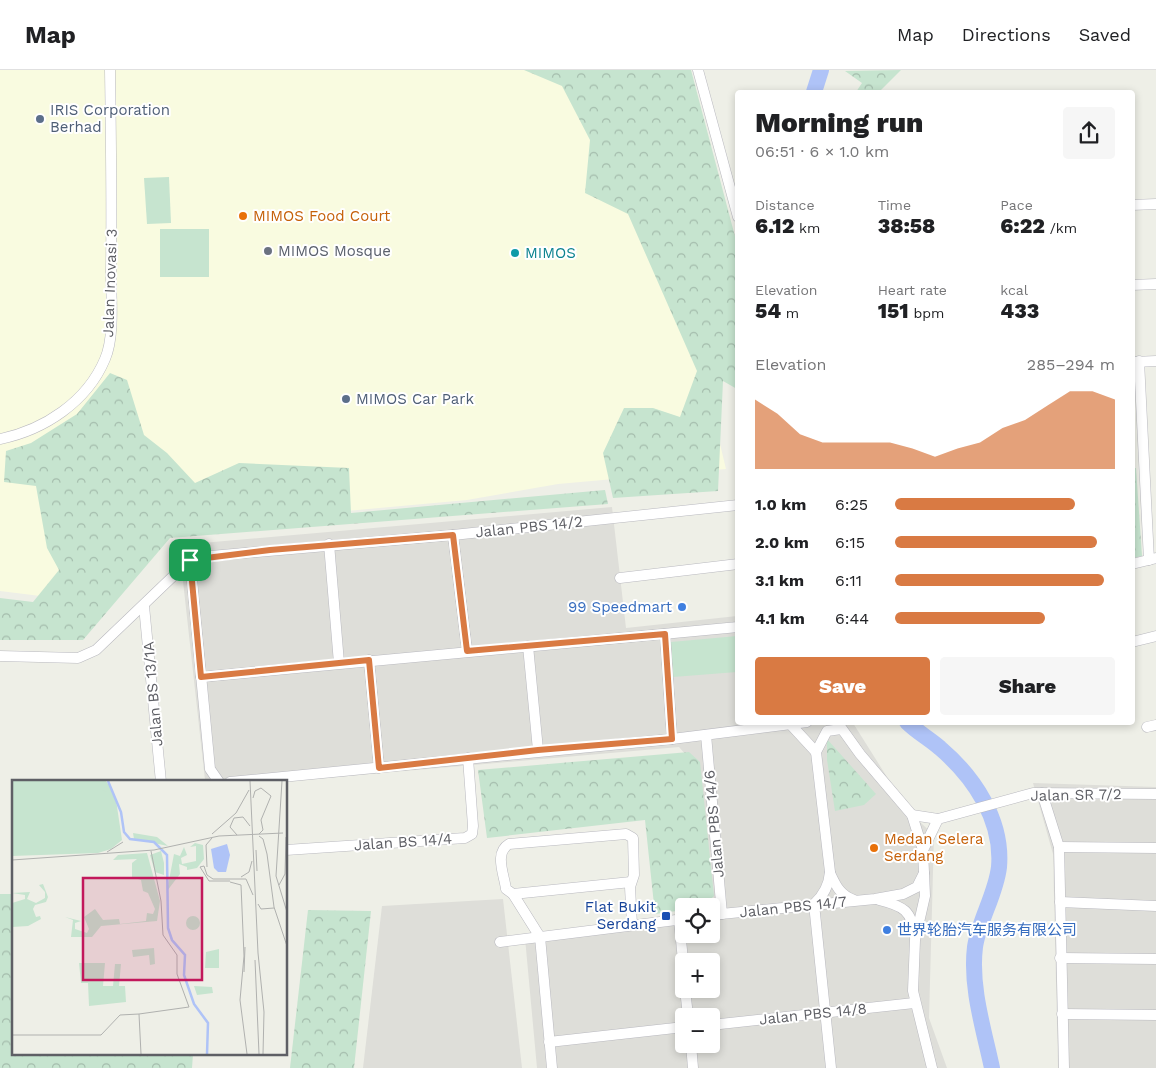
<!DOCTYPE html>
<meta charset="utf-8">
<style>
body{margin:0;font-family:"Work Sans","Noto Sans SC",sans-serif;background:#f6f6f6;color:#202124;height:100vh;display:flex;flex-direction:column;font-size:19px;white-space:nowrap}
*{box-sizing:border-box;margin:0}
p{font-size:16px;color:#757577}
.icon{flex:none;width:28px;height:28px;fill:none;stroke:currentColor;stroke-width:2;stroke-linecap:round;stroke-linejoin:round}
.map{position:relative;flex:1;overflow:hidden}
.side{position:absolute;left:735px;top:20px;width:400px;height:635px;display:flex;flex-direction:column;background:#fff;border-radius:5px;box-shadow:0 2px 8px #0003}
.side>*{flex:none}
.fabs{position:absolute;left:675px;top:828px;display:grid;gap:10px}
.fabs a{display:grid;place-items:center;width:45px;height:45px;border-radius:5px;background:#fff;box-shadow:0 2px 8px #0003;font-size:25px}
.pin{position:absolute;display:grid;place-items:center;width:42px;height:42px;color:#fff;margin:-21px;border-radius:10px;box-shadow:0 2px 8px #0006}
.round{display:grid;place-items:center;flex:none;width:52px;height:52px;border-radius:5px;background:#f6f6f6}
.headline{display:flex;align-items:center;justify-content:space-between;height:85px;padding:0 20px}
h1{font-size:28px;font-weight:800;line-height:38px}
.metrics{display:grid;grid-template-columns:repeat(3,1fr);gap:8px;height:85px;padding:5px 20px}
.metrics div{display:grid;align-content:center}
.metrics b{font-size:21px;font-weight:800}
.metrics small{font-size:14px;font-weight:400}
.metrics p{font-size:14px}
.chart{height:140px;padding:10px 20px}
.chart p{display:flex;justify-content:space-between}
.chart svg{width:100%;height:90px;margin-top:5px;fill:#d97a43;opacity:.7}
.cta{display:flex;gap:10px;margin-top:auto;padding:10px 20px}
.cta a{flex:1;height:58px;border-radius:5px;background:#d97a43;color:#fff;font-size:20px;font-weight:800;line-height:58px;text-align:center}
.cta a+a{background:#f6f6f6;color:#202124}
ul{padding:0 20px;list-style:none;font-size:16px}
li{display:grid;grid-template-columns:80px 60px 1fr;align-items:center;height:38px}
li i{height:12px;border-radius:6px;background:#d97a43}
header{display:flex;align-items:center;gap:30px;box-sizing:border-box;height:70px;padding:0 25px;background:#fff;border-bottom:1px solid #e0e0e0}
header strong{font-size:24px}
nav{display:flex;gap:28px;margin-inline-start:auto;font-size:18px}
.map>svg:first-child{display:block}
.commercial{fill:#f9fbe0}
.industrial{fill:#deded9;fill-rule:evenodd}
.green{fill:#c6e4cf}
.forest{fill:url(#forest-crowns)}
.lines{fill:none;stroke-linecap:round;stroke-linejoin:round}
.river{stroke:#afc3f7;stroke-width:16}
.minor-casing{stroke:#b9b9bf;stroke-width:11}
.minor{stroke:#fff;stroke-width:10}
.route-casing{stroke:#fff;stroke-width:10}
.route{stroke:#d97a43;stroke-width:6}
.service-dot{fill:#5c6f8a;stroke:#fff;stroke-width:2}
.food-dot{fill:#e8710a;stroke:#fff;stroke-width:2}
.worship-dot{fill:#6b7280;stroke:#fff;stroke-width:2}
.culture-dot{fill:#0f9aa8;stroke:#fff;stroke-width:2}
.shop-dot{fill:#3f7fe0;stroke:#fff;stroke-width:2}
.transit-dot{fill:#1a4fb4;stroke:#fff;stroke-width:2}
.labels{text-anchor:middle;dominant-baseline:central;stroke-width:4;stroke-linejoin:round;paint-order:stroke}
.service-label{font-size:15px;fill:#4e5e75;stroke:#fff;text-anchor:start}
.food-label{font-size:15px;fill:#c56008;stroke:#fff;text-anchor:start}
.worship-label{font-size:15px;fill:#5b616d;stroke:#fff;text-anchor:start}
.culture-label{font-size:15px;fill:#0d838f;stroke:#fff;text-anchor:start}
.street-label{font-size:15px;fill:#5e5f65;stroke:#fff}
.shop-label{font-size:15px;fill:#366cbe;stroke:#fff;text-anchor:end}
.transit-label{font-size:15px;fill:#164399;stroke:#fff;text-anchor:end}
.inset-river{fill:none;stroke:#afc3f7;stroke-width:2.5}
.inset-road{fill:none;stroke:#b0b1af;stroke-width:1}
.view{fill:#c2185b;fill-opacity:0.15;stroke:#c2185b;stroke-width:2.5}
.inset-edge{fill:none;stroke:#5e5f65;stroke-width:2.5}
</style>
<header>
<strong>Map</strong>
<nav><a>Map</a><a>Directions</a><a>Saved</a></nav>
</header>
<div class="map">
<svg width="1156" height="998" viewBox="0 0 1156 998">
<defs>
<pattern id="forest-crowns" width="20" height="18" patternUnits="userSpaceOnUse" patternTransform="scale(1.25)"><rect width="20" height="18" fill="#c6e4cf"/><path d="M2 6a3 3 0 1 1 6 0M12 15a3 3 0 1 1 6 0" fill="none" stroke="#a4bcac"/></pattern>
</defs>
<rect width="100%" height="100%" fill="#eeefe7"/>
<path class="commercial" d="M0 0H652L683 220 726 399 558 414 467 430 171 457 89 532 0 521Z"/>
<g class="industrial">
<path d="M612 437 626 558 737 546 738 652 853 653 909 742 934 765 929 948 947 998H537L525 868 684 844V864H711V840L715 839 696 696 679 677 279 712H208L205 710 179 475ZM684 891H711V919H684ZM684 946H711V974H684Z"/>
<path d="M1033 713 1156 717V998H1058L1053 784Z"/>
<path d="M503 829 522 998H363L382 836Z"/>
</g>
<g class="green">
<path d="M169 107 171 153 147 154 144 108Z"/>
<rect x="160" y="159" width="49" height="48"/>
<path d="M737 566V602L673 607 671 572Z"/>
</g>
<g class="forest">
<path d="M524 0H691L737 174V319L723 311 718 421 613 428 603 383 624 338H653L680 347 697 301 628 144 585 123 590 70 562 16Z"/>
<path d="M901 0 879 22H856L862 13 845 1Z"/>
<path d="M110 303 127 310 144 365 167 383 195 413 239 393 349 398 351 443 605 420 608 434 170 468 83 570H0V528L33 532 59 500 47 478 36 416 4 412 6 381 31 373 77 344Z"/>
<path d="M1133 398H1136L1142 486 1133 488Z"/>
<path d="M827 669 876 724 864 735 835 741 827 690Z"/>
<path d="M689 682 700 692 714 826 704 836H684V840L655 844 645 750 487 768 478 700Z"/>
<path d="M0 824H14V984H193L192 998H0Z"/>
<path d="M308 840 371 841 354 998H290Z"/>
</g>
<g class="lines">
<g class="river">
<path d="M814 22 821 0"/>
<path d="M907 652C917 662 930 669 940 678 974 707 1003 750 999 797 996 824 979 850 975 877 970 917 984 960 992 998"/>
</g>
<defs>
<g id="minor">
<path d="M698 0 738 147"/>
<path d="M1132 135 1156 134"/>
<path d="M1132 215 1156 214"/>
<path d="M1139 291 1149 490"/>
<path d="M1135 292 1156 291"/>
<path d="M0 369C44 360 87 332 105 289 115 266 111 227 111 202 112 135 111 67 110 0"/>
<path d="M453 465 467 581"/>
<path d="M329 474 339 593"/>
<path d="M190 490 210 699 219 712"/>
<path d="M1132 494 1156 488"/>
<path d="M620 508 738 494"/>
<path d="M144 536 161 712"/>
<path d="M665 564 672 669"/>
<path d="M1132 572 1156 566"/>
<path d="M528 576 538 680"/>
<path d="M0 586 78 588 96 580 190 490 211 486 453 465 738 435"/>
<path d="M369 590 379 698"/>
<path d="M201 607 738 557"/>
<path d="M837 652 860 684 912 745 923 780 925 826 915 870 913 921 932 998"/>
<path d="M792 656 816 682"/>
<path d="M1147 657 1156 655"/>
<path d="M706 665 722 844"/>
<path d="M230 712 672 669 807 652"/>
<path d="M1042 723 1059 777 1064 998"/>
<path d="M912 745 938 749 1033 723 1156 724"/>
<path d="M1059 777 1156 778"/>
<path d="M286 780 465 768 472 764 473 756 468 688"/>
<path d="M923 780 938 749"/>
<path d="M830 803C836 816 840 825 854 830"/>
<path d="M513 824 631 812"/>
<path d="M879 830C903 836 912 840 915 867"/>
<path d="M1060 832 1156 836"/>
<path d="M814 834C824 825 829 815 830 802L816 682 827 661 841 659"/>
<path d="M814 834 831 998"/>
<path d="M711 845 875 829 903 824 917 817 924 803"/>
<path d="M679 849 684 901"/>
<path d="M500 872 684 849"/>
<path d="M1060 888 1156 889"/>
<path d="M685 919 688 946"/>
<path d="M1062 944 1156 945"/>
<path d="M711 955 914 933"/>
<path d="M549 972 684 957"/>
<path d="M691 974 693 998"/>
<path d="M552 998 540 867 513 824 506 819C504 804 494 783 509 774L626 764 633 768 634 805 630 817 632 855"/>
</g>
</defs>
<use href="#minor" class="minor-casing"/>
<use href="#minor" class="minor"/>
</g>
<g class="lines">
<defs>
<path id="route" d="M453 465 467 581 665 564 672 669 538 680 379 698 369 590 201 607 190 490 270 480Z"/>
</defs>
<use href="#route" class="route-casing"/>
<use href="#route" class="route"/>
</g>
<g class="service-dot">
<circle cx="40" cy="49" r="5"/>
<circle cx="346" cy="329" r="5"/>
</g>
<g class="food-dot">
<circle cx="243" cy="146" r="5"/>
<circle cx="874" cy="778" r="5"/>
</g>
<circle class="worship-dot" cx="268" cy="181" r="5"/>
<circle class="culture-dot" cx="515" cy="183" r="5"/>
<g class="shop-dot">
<circle cx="682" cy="537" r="5"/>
<circle cx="887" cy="860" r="5"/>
</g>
<rect class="transit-dot" x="661" y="841" width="10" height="10" rx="2.5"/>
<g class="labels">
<g class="service-label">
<text x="50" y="40">IRIS Corporation<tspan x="50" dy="17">Berhad</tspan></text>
<text x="356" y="329">MIMOS Car Park</text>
</g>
<g class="food-label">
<text x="253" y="146">MIMOS Food Court</text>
<text x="884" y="769">Medan Selera<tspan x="884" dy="17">Serdang</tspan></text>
</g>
<g class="worship-label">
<text x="278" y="181">MIMOS Mosque</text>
</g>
<g class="culture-label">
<text x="525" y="183">MIMOS</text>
</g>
<g class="street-label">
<text transform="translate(110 213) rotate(-88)">Jalan Inovasi 3</text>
<text transform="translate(529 457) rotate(-6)">Jalan PBS 14/2</text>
<text transform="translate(153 624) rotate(-95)">Jalan BS 13/1A</text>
<text transform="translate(1076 725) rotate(-1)">Jalan SR 7/2</text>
<text transform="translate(714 754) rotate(-95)">Jalan PBS 14/6</text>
<text transform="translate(403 772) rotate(-4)">Jalan BS 14/4</text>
<text transform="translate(793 837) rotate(-6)">Jalan PBS 14/7</text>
<text transform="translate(813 944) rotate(-6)">Jalan PBS 14/8</text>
</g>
<g class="shop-label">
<text x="672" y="537">99 Speedmart</text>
<text x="897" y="860" text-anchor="start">世界轮胎汽车服务有限公司</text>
</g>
<g class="transit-label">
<text x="656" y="837">Flat Bukit<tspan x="656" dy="17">Serdang</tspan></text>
</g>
</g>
<g transform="translate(12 710)">
<rect width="275" height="275" fill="#eeefe7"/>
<path d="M0 1H93L104 20 110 60 99 69 86 73 0 76ZM182 206 200 207 201 213 185 215Z" fill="#c6e4cf"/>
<path d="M88 1H94L100 10 105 31 96 13 89 9 93 8ZM121 53 145 57 156 66 122 59ZM183 63 191 65 192 79 185 88 175 90V87L167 84 168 94 155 111 162 74 168 76 172 67 175 75 169 78 170 84 184 81V66L178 67ZM149 71 152 83V95L143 92 138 75ZM135 73 148 121 145 141 89 146 80 157H59L61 140 53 137 69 141 63 143V149L75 153 77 149 72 137 83 129 91 140 107 139 108 144 134 141 135 133 141 134 143 129 136 113 131 111 129 100 120 97V83L125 79 101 80 106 75ZM31 104 36 117 34 122 23 125 21 129 24 137 28 136 29 139 16 146 0 147V123L13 119V115L0 113 18 112 15 119 24 123 33 118V112L27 105ZM174 143a7 7 0 1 1 14 0a7 7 0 1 1-14 0ZM142 168 143 184 138 185 137 175 121 177 120 170ZM207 169V188H193L194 172ZM67 183H93L91 206H101L103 184H109L107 206H113L114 222 77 226 76 203H69Z" fill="#c6e4cf"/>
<path d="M215 64 218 75 214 92H206L202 88 199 69Z" fill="#afc3f7"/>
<path class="inset-river" d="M96 1 109 32 112 52 118 59 142 62 155 75 156 148 160 160 173 175 172 195 182 224 196 243 195 274"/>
<path class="inset-road" d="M238 1 246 173 252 232 251 274M270 1 264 96 275 132M241 18 243 11 249 8 259 16 249 40 251 50 247 54M200 54 224 33 237 10M225 55 218 47 222 38 231 37 238 46M247 56 251 59 255 74 262 127 275 166M244 70 245 91M95 72 111 62M0 80 142 70 207 56 271 53M195 87 194 65 200 58M229 97 237 92 240 81M218 101H197L188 87 192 86 195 95 201 99H234L241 115M218 102 229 105 232 176 228 220 235 274M267 105 273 94 274 57M246 124 249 129 262 128M243 180 247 274M232 192 233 167M127 234 177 227 165 194V175L151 155 149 121 139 71M127 234 129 274M0 255H89L108 235 127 234"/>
<path class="view" d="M71 98H190V200H71Z"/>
<rect width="275" height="275" class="inset-edge"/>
</g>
</svg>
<div class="fabs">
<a><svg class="icon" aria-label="locate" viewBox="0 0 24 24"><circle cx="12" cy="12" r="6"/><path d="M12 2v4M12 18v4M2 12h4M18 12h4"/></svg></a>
<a>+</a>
<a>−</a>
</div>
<div class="pin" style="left:190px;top:490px;background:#1e9e55"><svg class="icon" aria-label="arrive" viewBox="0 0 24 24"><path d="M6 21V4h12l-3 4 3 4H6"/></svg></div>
<section class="side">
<div class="headline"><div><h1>Morning run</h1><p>06:51 · 6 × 1.0 km</p></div><a class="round"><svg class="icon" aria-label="share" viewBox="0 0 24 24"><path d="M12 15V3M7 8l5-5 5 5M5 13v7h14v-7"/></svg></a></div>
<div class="metrics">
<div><p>Distance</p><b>6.12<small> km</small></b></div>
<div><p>Time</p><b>38:58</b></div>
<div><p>Pace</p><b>6:22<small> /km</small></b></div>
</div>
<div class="metrics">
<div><p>Elevation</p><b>54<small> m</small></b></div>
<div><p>Heart rate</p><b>151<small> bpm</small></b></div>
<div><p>kcal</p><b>433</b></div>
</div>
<div class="chart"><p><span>Elevation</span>285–294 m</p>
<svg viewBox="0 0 160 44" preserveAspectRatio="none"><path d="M0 44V10L10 17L20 27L30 31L40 31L50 31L60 31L70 34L80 38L90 34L100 31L110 24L120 20L130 13L140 6L150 6L160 10V44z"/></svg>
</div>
<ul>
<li><b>1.0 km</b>6:25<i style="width:82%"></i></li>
<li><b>2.0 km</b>6:15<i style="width:92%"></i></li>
<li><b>3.1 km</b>6:11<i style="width:95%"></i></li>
<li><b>4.1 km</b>6:44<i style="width:68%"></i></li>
</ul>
<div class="cta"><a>Save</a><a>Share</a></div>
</section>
</div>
